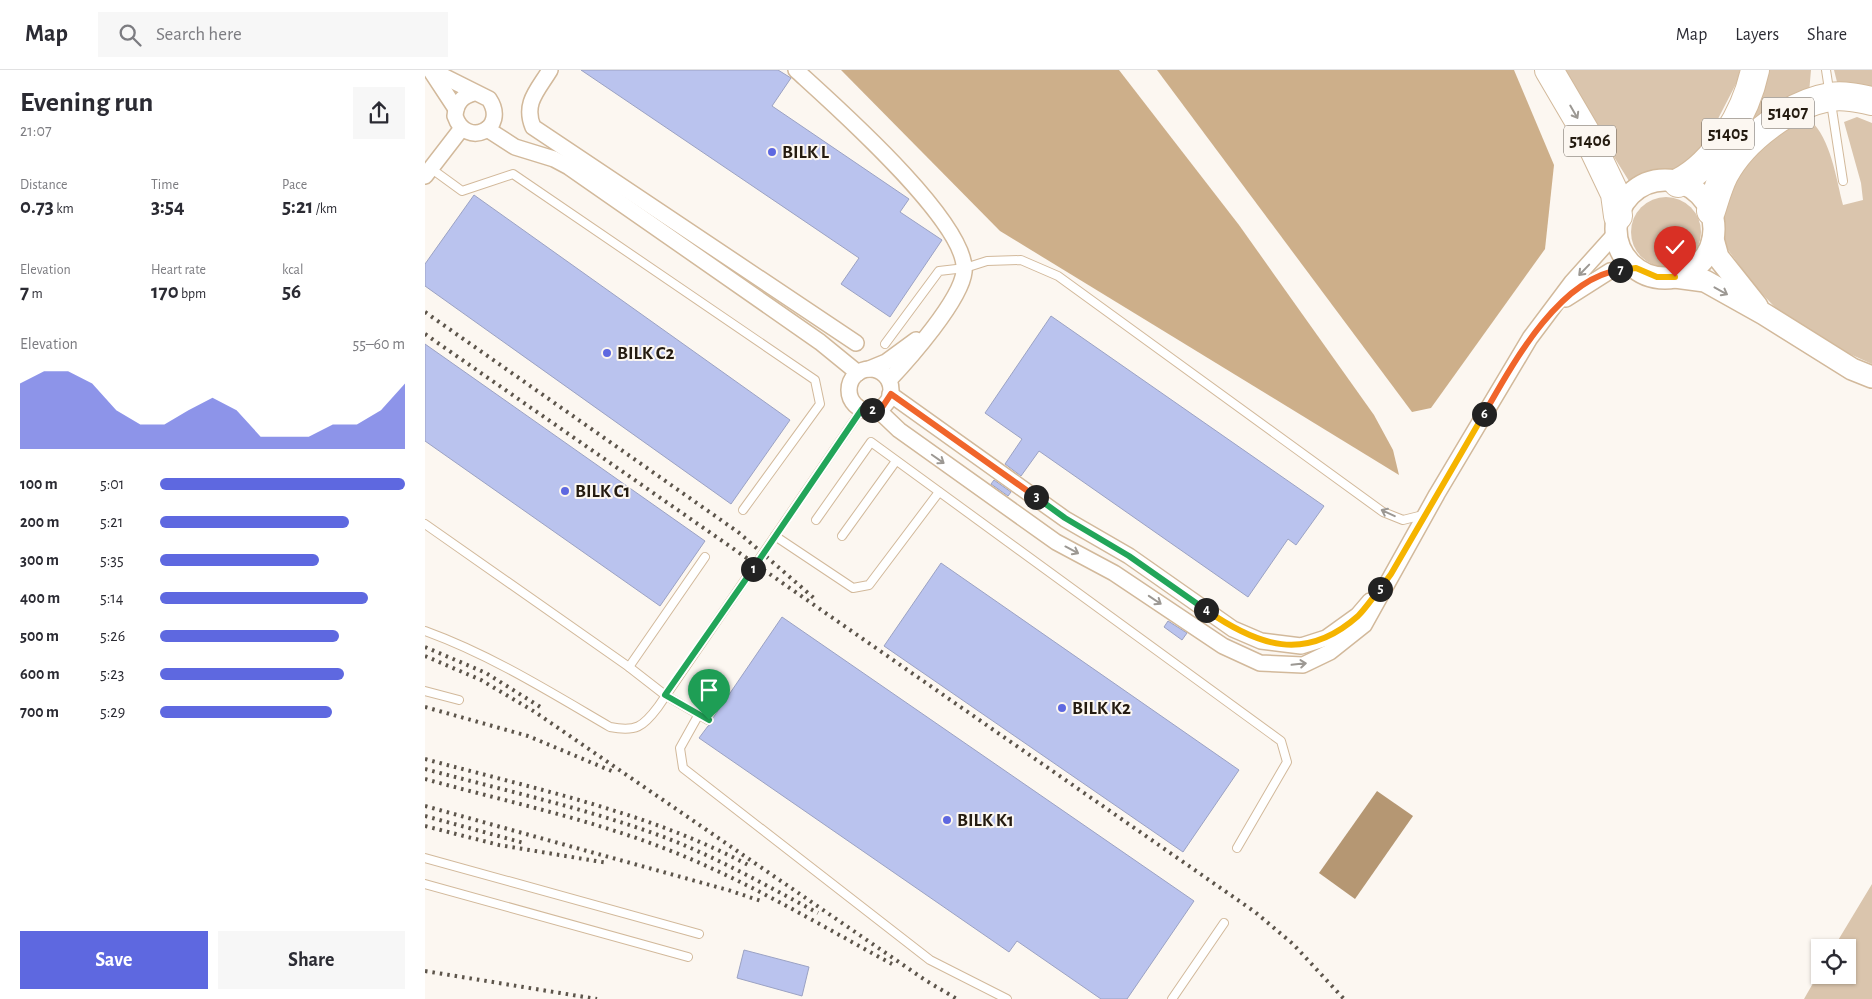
<!DOCTYPE html>
<meta charset="utf-8">
<style>
body{margin:0;font-family:"Alegreya Sans",sans-serif;background:#f7f7f7;color:#2b2b33;height:100vh;display:flex;flex-direction:column;font-size:19px;white-space:nowrap}
*{box-sizing:border-box;margin:0}
p{font-size:16px;color:#7c7c81}
.icon{flex:none;width:28px;height:28px;fill:none;stroke:currentColor;stroke-width:2;stroke-linecap:round;stroke-linejoin:round}
.map{position:relative;flex:1;overflow:hidden}
.sheet{display:flex;flex-direction:column;background:#fff;width:425px}
.sheet>*{flex:none}
.buttons{position:absolute;left:1386px;top:869px;display:grid;gap:10px}
.buttons a{display:grid;place-items:center;width:45px;height:45px;border-radius:0px;background:#fff;box-shadow:0 1px 4px #0004;font-size:25px}
.pin{position:absolute;display:grid;place-items:center;width:42px;height:42px;color:#fff;margin:-51px -21px;border-radius:50% 50% 50% 0;rotate:-45deg;box-shadow:0 0 5px #0007}
.pin .icon{rotate:45deg}
.km{position:absolute;width:25px;height:25px;margin:-12px;border-radius:50%;background:#222;color:#fff;font-size:14px;line-height:25px;text-align:center}
.round{display:grid;place-items:center;flex:none;width:52px;height:52px;border-radius:0px;background:#f7f7f7}
.summary{display:flex;align-items:center;justify-content:space-between;height:85px;padding:0 20px}
h1{font-size:28px;font-weight:600;line-height:38px}
.stats{display:grid;grid-template-columns:repeat(3,1fr);gap:8px;height:85px;padding:5px 20px}
.stats div{display:grid;align-content:center}
.stats b{font-size:21px;font-weight:600}
.stats small{font-size:14px;font-weight:400}
.stats p{font-size:14px}
.chart{height:140px;padding:10px 20px}
.chart p{display:flex;justify-content:space-between}
.chart svg{width:100%;height:90px;margin-top:5px;fill:#5e68e0;opacity:.7}
.cta{display:flex;gap:10px;margin-top:auto;padding:10px 20px}
.cta a{flex:1;height:58px;border-radius:0px;background:#5e68e0;color:#fff;font-size:20px;font-weight:600;line-height:58px;text-align:center}
.cta a+a{background:#f7f7f7;color:#2b2b33}
ul{padding:0 20px;list-style:none;font-size:16px}
li{display:grid;grid-template-columns:80px 60px 1fr;align-items:center;height:38px}
li i{height:12px;border-radius:6px;background:#5e68e0}
header{display:flex;align-items:center;gap:30px;box-sizing:border-box;height:70px;padding:0 25px;background:#fff;border-bottom:1px solid #e1e1e2}
header strong{font-size:24px}
nav{display:flex;gap:28px;margin-inline-start:auto;font-size:18px}
.search{width:350px;height:45px;background:#f7f7f7;display:flex;align-items:center;gap:12px;box-sizing:border-box;padding:0 18px;border-radius:0px;color:#7c7c81;font-size:19px}
main{display:flex;flex:1;min-height:0}
.map>svg:first-child{display:block}
.green{fill:#dac5ad}
.forest{fill:#cdaf8a}
.water{fill:#b59773}
.building{fill:#bac3ee;stroke:#9ba2c3}
.lines{fill:none;stroke-linecap:round;stroke-linejoin:round}
.lane-casing{stroke:#d2b99b;stroke-width:10}
.street-casing{stroke:#d2b99b;stroke-width:18}
.secondary-casing{stroke:#d2b99b;stroke-width:24}
.highway-casing{stroke:#d2b99b;stroke-width:30}
.lane{stroke:#fff;stroke-width:8}
.street{stroke:#fff;stroke-width:15}
.secondary{stroke:#fff;stroke-width:21}
.highway{stroke:#fff;stroke-width:28}
.rail{stroke:#5d554b;stroke-width:4;stroke-dasharray:2.5 5;stroke-linecap:butt}
.oneway{stroke:#9c9893}
.split-1-casing{stroke:#fff;stroke-width:10}
.split-2-casing{stroke:#fff;stroke-width:10}
.split-3-casing{stroke:#fff;stroke-width:10}
.split-4-casing{stroke:#fff;stroke-width:10}
.split-5-casing{stroke:#fff;stroke-width:10}
.split-6-casing{stroke:#fff;stroke-width:10}
.split-7-casing{stroke:#fff;stroke-width:10}
.split-8-casing{stroke:#fff;stroke-width:10}
.split-1{stroke:#22a559;stroke-width:6}
.split-2{stroke:#22a559;stroke-width:6}
.split-3{stroke:#f0652b;stroke-width:6}
.split-4{stroke:#22a559;stroke-width:6}
.split-5{stroke:#f5b400;stroke-width:6}
.split-6{stroke:#f5b400;stroke-width:6}
.split-7{stroke:#f0652b;stroke-width:6}
.split-8{stroke:#f5b400;stroke-width:6}
.poi-dot{fill:#5e68e0;stroke:#fcf7f1;stroke-width:2}
.labels{text-anchor:middle;dominant-baseline:central;stroke-width:4;stroke-linejoin:round;paint-order:stroke}
.shield{fill:#fcf7f1;stroke:#655d54;stroke-width:1}
.shield-label{font-size:18px;font-weight:bold;fill:#241b10}
.poi-label{font-size:19px;font-weight:bold;fill:#241b10;stroke:#fcf7f1;text-anchor:start}
</style>
<header>
<strong>Map</strong>
<div class="search"><svg class="icon" aria-label="search" viewBox="0 0 24 24"><circle cx="10" cy="10" r="6"/><path d="M15 15l6 6"/></svg>Search here</div>
<nav><a>Map</a><a>Layers</a><a>Share</a></nav>
</header>
<main>
<section class="sheet">
<div class="summary"><div><h1>Evening run</h1><p>21:07</p></div><a class="round"><svg class="icon" aria-label="share" viewBox="0 0 24 24"><path d="M12 15V3M7 8l5-5 5 5M5 13v7h14v-7"/></svg></a></div>
<div class="stats">
<div><p>Distance</p><b>0.73<small> km</small></b></div>
<div><p>Time</p><b>3:54</b></div>
<div><p>Pace</p><b>5:21<small> /km</small></b></div>
</div>
<div class="stats">
<div><p>Elevation</p><b>7<small> m</small></b></div>
<div><p>Heart rate</p><b>170<small> bpm</small></b></div>
<div><p>kcal</p><b>56</b></div>
</div>
<div class="chart"><p><span>Elevation</span>55–60 m</p>
<svg viewBox="0 0 160 44" preserveAspectRatio="none"><path d="M0 44V12L10 6L20 6L30 12L40 25L50 32L60 32L70 25L80 19L90 25L100 38L110 38L120 38L130 32L140 32L150 25L160 12V44z"/></svg>
</div>
<ul>
<li><b>100 m</b>5:01<i style="width:100%"></i></li>
<li><b>200 m</b>5:21<i style="width:77%"></i></li>
<li><b>300 m</b>5:35<i style="width:65%"></i></li>
<li><b>400 m</b>5:14<i style="width:85%"></i></li>
<li><b>500 m</b>5:26<i style="width:73%"></i></li>
<li><b>600 m</b>5:23<i style="width:75%"></i></li>
<li><b>700 m</b>5:29<i style="width:70%"></i></li>
</ul>
<div class="cta"><a>Save</a><a>Share</a></div>
</section>
<div class="map">
<svg width="1447" height="929" viewBox="0 0 1447 929">
<rect width="100%" height="100%" fill="#fcf7f1"/>
<g class="green">
<path d="M1139 0H1315L1313 10 1280 74 1256 101 1221 102 1204 111 1156 34Z"/>
<path d="M1342 0H1386L1384 23 1318 58 1341 13Z"/>
<path d="M1409 0H1447V24L1414 20Z"/>
<path d="M1432 47 1447 53V294L1407 276 1359 247 1328 214 1301 177 1297 152 1298 130 1311 105 1357 59 1385 50C1406 69 1411 108 1418 135L1438 130 1436 113 1419 52Z"/>
<circle cx="1241" cy="162" r="35"/>
<path d="M1447 814V929H1379L1395 901V905H1422V878L1409 877Z"/>
</g>
<g class="forest">
<path d="M416 0H694L814 155 949 345 968 380 974 405 575 161Z"/>
<path d="M732 0H1089L1129 95 1120 179 1006 338 987 342Z"/>
</g>
<path class="water" d="M952 721 988 746 930 829 894 803Z"/>
<g class="building">
<path d="M156 0H353L366 8 347 36 484 129 475 142 517 170 465 247 416 214 434 188Z"/>
<path d="M49 125 365 350 306 434 0 216V194Z"/>
<path d="M626 246 899 436 871 475 863 469 823 527 614 381 596 406 580 394 597 369 560 343Z"/>
<path d="M0 274 280 471 235 536 0 371Z"/>
<path d="M569 410 586 422 583 426 566 414Z"/>
<path d="M516 493 814 700 758 782 459 576Z"/>
<path d="M357 547 769 831 702 929H676L592 871 584 882 274 668 283 656 288 653V648Z"/>
<path d="M743 551 762 563 757 570 739 557Z"/>
<path d="M319 880 384 897 377 926 312 908Z"/>
</g>
<g class="lines">
<defs>
<g id="lane">
<path d="M1401 0 1418 111"/>
<path d="M4 97 37 121 88 104 390 310 395 334 318 440"/>
<path d="M460 274 514 201 540 198 562 191 596 190 633 206 958 442 978 450 998 445"/>
<path d="M391 450 446 372 856 671 862 692 812 778"/>
<path d="M0 454 204 597 240 625 283 650"/>
<path d="M350 466 428 518 444 515 514 422"/>
<path d="M417 466 471 391"/>
<path d="M0 561C66 585 125 622 185 657 211 662 218 657 233 637L437 339"/>
<path d="M204 597 280 487"/>
<path d="M0 621 34 630"/>
<path d="M274 644 255 678 258 698 505 890 582 929"/>
<path d="M0 788 274 864"/>
<path d="M0 814 263 887"/>
<path d="M747 929 799 853"/>
</g>
<g id="street">
<path d="M6 0 64 29C84 59 41 79 30 46 31 33 37 26 49 23"/>
<path d="M125 0C113 20 98 33 108 57L431 273"/>
<path d="M371 0C407 33 545 154 539 202 536 230 484 289 464 310"/>
<path d="M6 1 31 39"/>
<path d="M62 59 90 77 129 89 144 97 395 272 433 303"/>
<path d="M0 106 37 58"/>
<path d="M1141 229 1185 201 1211 198"/>
<path d="M444 299 461 292 491 270"/>
<circle cx="445" cy="320" r="21"/>
<path d="M465 324 640 449 704 486 808 559 836 571 876 576 901 568 933 545 945 531"/>
<path d="M452 339 474 360 631 472 689 503 798 576 835 593 878 595 905 582 939 555 1012 424 1105 268 1147 212 1191 163"/>
</g>
<g id="secondary">
<circle cx="1240" cy="159" r="49"/>
<path d="M1288 169 1293 187 1332 236"/>
<path d="M1250 207 1280 211 1339 244 1427 299 1447 307"/>
</g>
<g id="highway">
<path d="M1124 0 1161 63 1190 124 1193 146"/>
<path d="M1253 113C1292 93 1321 42 1330 0"/>
<path d="M1286 141C1290 129 1293 117 1299 105 1318 69 1365 34 1405 27 1419 25 1433 28 1447 31"/>
</g>
</defs>
<use href="#lane" class="lane-casing"/>
<use href="#street" class="street-casing"/>
<use href="#secondary" class="secondary-casing"/>
<use href="#highway" class="highway-casing"/>
<use href="#lane" class="lane"/>
<use href="#street" class="street"/>
<use href="#secondary" class="secondary"/>
<use href="#highway" class="highway"/>
<g class="rail">
<path d="M0 242 313 462 390 529"/>
<path d="M0 264 830 842 868 874 919 929"/>
<path d="M0 577 61 603 117 638"/>
<path d="M0 586 56 610 110 642 500 910 532 929"/>
<path d="M0 637 103 666 189 702"/>
<path d="M0 689C110 719 224 742 325 796"/>
<path d="M0 699C81 721 165 739 244 769 295 789 344 817 393 843"/>
<path d="M0 709C79 731 165 749 241 779 319 809 393 854 467 894"/>
<path d="M0 736 303 820 339 832"/>
<path d="M0 746 99 773"/>
<path d="M0 756 74 775 183 793"/>
<path d="M0 901 172 929"/>
</g>
</g>
<defs><path id="oneway-shaft" d="M-6 0H5M1.5-3L5.5 0L1.5 3" fill="none" stroke-width="1.6" stroke-linecap="round" stroke-linejoin="round" transform="scale(1.25)"/></defs>
<g class="oneway">
<use href="#oneway-shaft" transform="translate(1149 42) rotate(60)"/>
<use href="#oneway-shaft" transform="translate(1159 200) rotate(134)"/>
<use href="#oneway-shaft" transform="translate(1296 221) rotate(29)"/>
<use href="#oneway-shaft" transform="translate(513 389) rotate(35)"/>
<use href="#oneway-shaft" transform="translate(963 443) rotate(-155)"/>
<use href="#oneway-shaft" transform="translate(647 480) rotate(28)"/>
<use href="#oneway-shaft" transform="translate(730 530) rotate(34)"/>
<use href="#oneway-shaft" transform="translate(874 594) rotate(-6)"/>
</g>
<g class="lines">
<defs>
<path id="split-1" d="M284 650 240 625 328 499"/>
<path id="split-2" d="M328 499 437 339 447 340"/>
<path id="split-3" d="M447 340 458 336 466 324 611 427"/>
<path id="split-4" d="M611 427 640 448 704 486 781 540"/>
<path id="split-5" d="M781 540C833 576 880 593 933 546 941 538 948 527 955 519"/>
<path id="split-6" d="M955 519 966 504 1059 344"/>
<path id="split-7" d="M1059 344C1087 295 1134 208 1195 200"/>
<path id="split-8" d="M1195 200 1211 198 1232 207H1250"/>
</defs>
<use href="#split-1" class="split-1-casing"/>
<use href="#split-2" class="split-2-casing"/>
<use href="#split-3" class="split-3-casing"/>
<use href="#split-4" class="split-4-casing"/>
<use href="#split-5" class="split-5-casing"/>
<use href="#split-6" class="split-6-casing"/>
<use href="#split-7" class="split-7-casing"/>
<use href="#split-8" class="split-8-casing"/>
<use href="#split-1" class="split-1"/>
<use href="#split-2" class="split-2"/>
<use href="#split-3" class="split-3"/>
<use href="#split-4" class="split-4"/>
<use href="#split-5" class="split-5"/>
<use href="#split-6" class="split-6"/>
<use href="#split-7" class="split-7"/>
<use href="#split-8" class="split-8"/>
</g>
<g class="poi-dot">
<circle cx="347" cy="82" r="5"/>
<circle cx="182" cy="283" r="5"/>
<circle cx="140" cy="421" r="5"/>
<circle cx="637" cy="638" r="5"/>
<circle cx="522" cy="750" r="5"/>
</g>
<g class="labels">
<g class="shield">
<rect x="1337" y="27.5" width="52" height="31" rx="4"/>
<rect x="1277" y="48.5" width="52" height="31" rx="4"/>
<rect x="1139" y="55.5" width="52" height="31" rx="4"/>
</g>
<g class="shield-label">
<text x="1363" y="43">51407</text>
<text x="1303" y="64">51405</text>
<text x="1165" y="71">51406</text>
</g>
<g class="poi-label">
<text x="357" y="82">BILK L</text>
<text x="192" y="283">BILK C2</text>
<text x="150" y="421">BILK C1</text>
<text x="647" y="638">BILK K2</text>
<text x="532" y="750">BILK K1</text>
</g>
</g>
</svg>
<div class="buttons">
<a><svg class="icon" aria-label="locate" viewBox="0 0 24 24"><circle cx="12" cy="12" r="6"/><path d="M12 2v4M12 18v4M2 12h4M18 12h4"/></svg></a>
</div>
<div class="pin" style="left:284px;top:650px;background:#1e9e55"><svg class="icon" aria-label="arrive" viewBox="0 0 24 24"><path d="M6 21V4h12l-3 4 3 4H6"/></svg></div>
<div class="pin" style="left:1250px;top:207px;background:#d93025"><svg class="icon" aria-label="check" viewBox="0 0 24 24"><path d="M5 12l5 5 9-10"/></svg></div>
<b class="km" style="left:328px;top:499px">1</b>
<b class="km" style="left:447px;top:340px">2</b>
<b class="km" style="left:611px;top:427px">3</b>
<b class="km" style="left:781px;top:540px">4</b>
<b class="km" style="left:955px;top:519px">5</b>
<b class="km" style="left:1059px;top:344px">6</b>
<b class="km" style="left:1195px;top:200px">7</b>
</div>
</main>
